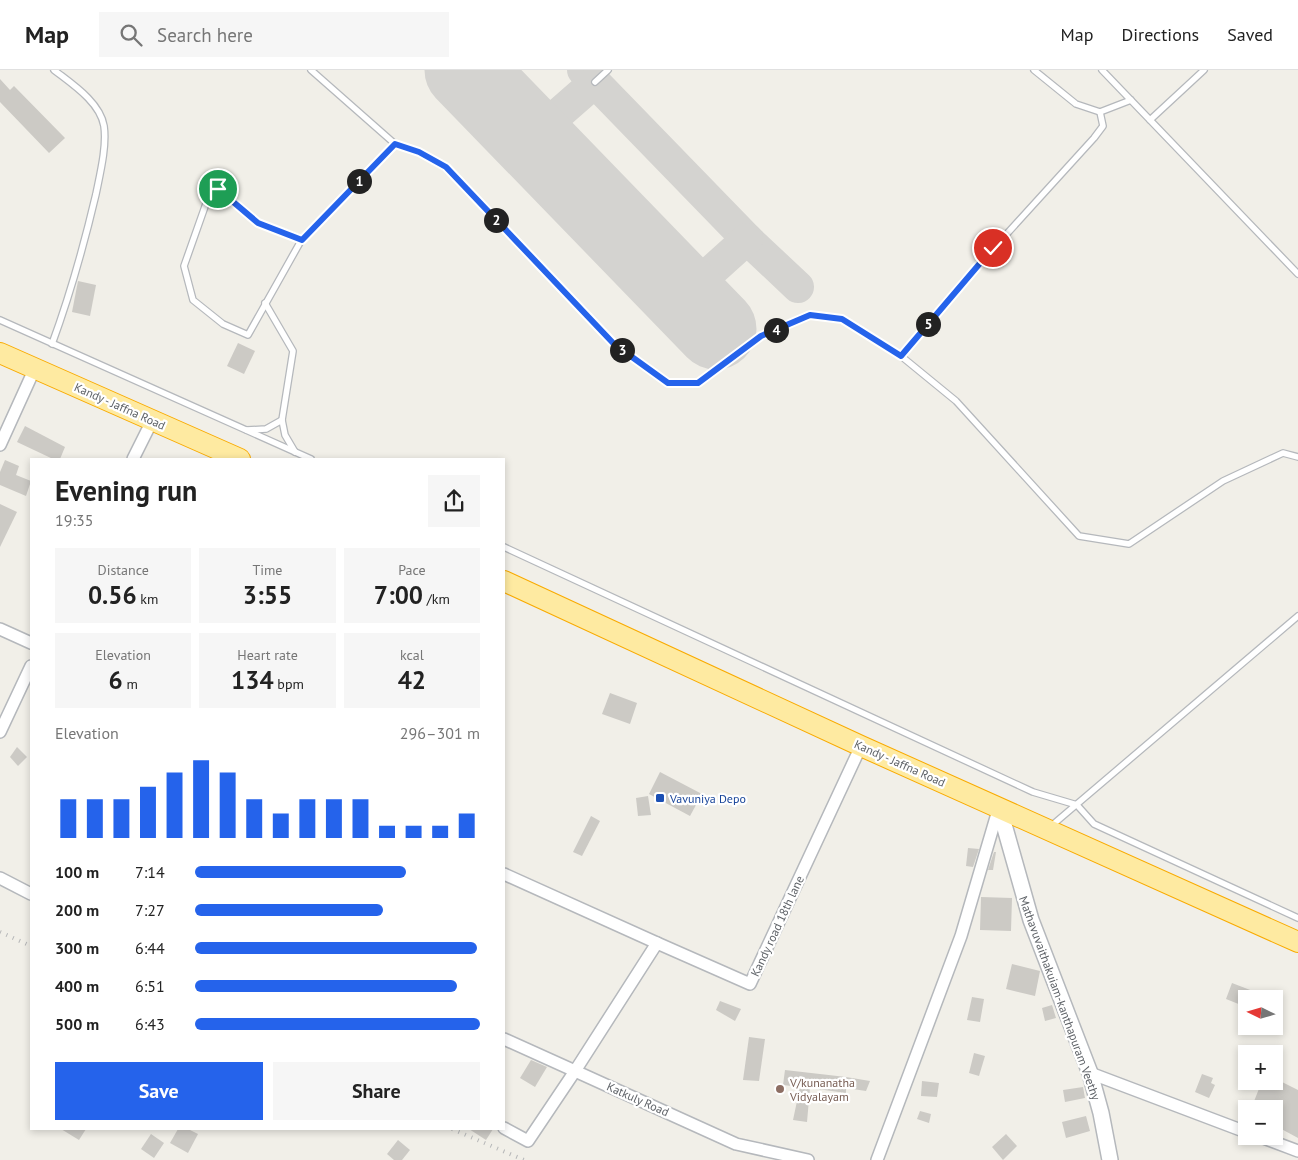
<!DOCTYPE html>
<meta charset="utf-8">
<style>
body{margin:0;font-family:"PT Sans",sans-serif;background:#f6f6f6;color:#222;height:100vh;display:flex;flex-direction:column;font-size:19px;white-space:nowrap}
*{box-sizing:border-box;margin:0}
p{font-size:16px;color:#767676}
.icon{flex:none;width:28px;height:28px;fill:none;stroke:currentColor;stroke-width:2;stroke-linecap:round;stroke-linejoin:round}
.map{position:relative;flex:1;overflow:hidden}
.panel{position:absolute;left:30px;top:388px;width:475px;height:672px;display:flex;flex-direction:column;background:#fff;border-radius:0px;box-shadow:0 2px 8px #0003}
.panel>*{flex:none}
.needle{width:32px;rotate:275deg}
.controls{position:absolute;left:1238px;top:920px;display:grid;gap:10px}
.controls a{display:grid;place-items:center;width:45px;height:45px;border-radius:0px;background:#fff;box-shadow:0 2px 8px #0003;font-size:25px}
.pin{position:absolute;display:grid;place-items:center;width:42px;height:42px;color:#fff;margin:-21px;border:2px solid #fff;border-radius:50%;box-shadow:0 1px 5px #0007}
.km{position:absolute;width:25px;height:25px;margin:-12px;border-radius:50%;background:#222;color:#fff;font-size:14px;line-height:25px;text-align:center}
.round{display:grid;place-items:center;flex:none;width:52px;height:52px;border-radius:0px;background:#f6f6f6}
.headline{display:flex;align-items:center;justify-content:space-between;height:85px;padding:0 25px}
h1{font-size:28px;font-weight:600;line-height:38px}
.figures{display:grid;grid-template-columns:repeat(3,1fr);gap:8px;height:85px;padding:5px 25px}
.figures div{display:grid;align-content:center;border-radius:0px;background:#f6f6f6;text-align:center}
.figures b{font-size:25px;font-weight:600}
.figures small{font-size:14px;font-weight:400}
.figures p{font-size:14px}
.chart{height:140px;padding:10px 25px}
.chart p{display:flex;justify-content:space-between}
.chart svg{width:100%;height:90px;margin-top:5px;stroke:#2563eb;stroke-width:6}
.cta{display:flex;gap:10px;margin-top:auto;padding:10px 25px}
.cta a{flex:1;height:58px;border-radius:0px;background:#2563eb;color:#fff;font-size:20px;font-weight:600;line-height:58px;text-align:center}
.cta a+a{background:#f6f6f6;color:#222}
ul{padding:0 25px;list-style:none;font-size:16px}
li{display:grid;grid-template-columns:80px 60px 1fr;align-items:center;height:38px}
li i{height:12px;border-radius:6px;background:#2563eb}
header{display:flex;align-items:center;gap:30px;box-sizing:border-box;height:70px;padding:0 25px;background:#fff;border-bottom:1px solid #e0e0e0}
header strong{font-size:24px}
nav{display:flex;gap:28px;margin-inline-start:auto;font-size:18px}
.search{width:350px;height:45px;background:#f6f6f6;display:flex;align-items:center;gap:12px;box-sizing:border-box;padding:0 18px;border-radius:0px;color:#767676;font-size:19px}
.map>svg:first-child{display:block}
.lines{fill:none;stroke-linecap:round;stroke-linejoin:round}
.taxiway{stroke:#d4d3d0;stroke-width:32}
.runway{stroke:#d4d3d0;stroke-width:81}
.building{fill:#cccac5}
.service-casing{stroke:#b5b8bc;stroke-width:8}
.minor-casing{stroke:#b5b8bc;stroke-width:14}
.tertiary-casing{stroke:#b5b8bc;stroke-width:18}
.trunk-casing{stroke:#f9ab00;stroke-width:22}
.service{stroke:#fff;stroke-width:5.5}
.minor{stroke:#fff;stroke-width:11}
.tertiary{stroke:#fff;stroke-width:15}
.trunk{stroke:#feeaa1;stroke-width:20}
.rail{stroke:#b6b7b8;stroke-width:4;stroke-dasharray:1 6;stroke-linecap:butt}
.route-casing{stroke:#fff;stroke-width:10}
.route{stroke:#2563eb;stroke-width:6}
.transit-dot{fill:#1a4fb4;stroke:#fff;stroke-width:2}
.education-dot{fill:#8d6e63;stroke:#fff;stroke-width:2}
.labels{text-anchor:middle;dominant-baseline:central;stroke-width:4.5;stroke-linejoin:round;paint-order:stroke}
.street-label{font-size:12px;fill:#5f6368;stroke:#fff}
.transit-label{font-size:12px;fill:#164399;stroke:#fff;text-anchor:start}
.education-label{font-size:12px;fill:#785e54;stroke:#fff;text-anchor:start}
</style>
<header>
<strong>Map</strong>
<div class="search"><svg class="icon" aria-label="search" viewBox="0 0 24 24"><circle cx="10" cy="10" r="6"/><path d="M15 15l6 6"/></svg>Search here</div>
<nav><a>Map</a><a>Directions</a><a>Saved</a></nav>
</header>
<div class="map">
<svg width="1298" height="1090" viewBox="0 0 1298 1090">
<rect width="100%" height="100%" fill="#f1efe8"/>
<g class="lines">
<g class="taxiway">
<path d="M583 0 747 169 798 217"/>
<path d="M531 68 595 12"/>
<path d="M684 226 747 169"/>
</g>
<path class="runway" d="M465 0 716 259"/>
</g>
<g class="building">
<path d="M0 9 10 20 14 16 65 68 49 83 0 32Z"/>
<path d="M78 211 96 215 90 246 72 242Z"/>
<path d="M238 273 255 281 244 304 227 296Z"/>
<path d="M25 356 65 377 60 389H53L17 372Z"/>
<path d="M5 390 19 396 16 405 31 411 26 426 0 415V402Z"/>
<path d="M0 434 17 442 0 477Z"/>
<path d="M610 623 637 633 630 654 602 644Z"/>
<path d="M17 677 27 687 18 696 10 687Z"/>
<path d="M660 702 702 724 690 746 649 724Z"/>
<path d="M648 726 651 745 638 746 636 728Z"/>
<path d="M591 746 600 751 582 786 573 782Z"/>
<path d="M968 778 979 779 973 797 966 796Z"/>
<path d="M994 782H996L993 800H988Z"/>
<path d="M981 827 1012 828 1011 861 980 860Z"/>
<path d="M1012 894 1040 901 1035 926 1006 919Z"/>
<path d="M1232 913 1271 928V929H1246V937L1226 929Z"/>
<path d="M972 927 984 929 980 952 967 950Z"/>
<path d="M720 931 741 939 735 951 716 940Z"/>
<path d="M1052 935 1056 948 1045 951 1042 938Z"/>
<path d="M749 967 765 969 759 1011 743 1010Z"/>
<path d="M974 983 985 986 979 1006 969 1003Z"/>
<path d="M531 990 547 997 535 1017 520 1008Z"/>
<path d="M785 1000 846 1007 870 1011 866 1021 846 1018V1023L810 1018 807 1052 793 1050 800 1017 783 1015Z"/>
<path d="M1202 1004 1213 1008 1211 1013 1215 1015 1209 1028 1195 1022Z"/>
<path d="M1274 1008 1298 1020V1068L1274 1055V1039H1251L1262 1011H1274Z"/>
<path d="M922 1011 939 1013 937 1027 921 1026Z"/>
<path d="M1083 1017 1085 1028 1065 1032 1063 1020Z"/>
<path d="M920 1041 931 1044 929 1053 917 1049Z"/>
<path d="M1086 1046 1090 1061 1066 1068 1062 1052Z"/>
<path d="M61 1059H86L79 1070Z"/>
<path d="M178 1059H188L198 1064 188 1083 170 1073Z"/>
<path d="M469 1059H493L486 1070Z"/>
<path d="M151 1064 164 1073 154 1088 141 1079Z"/>
<path d="M1006 1064 1017 1076 1003 1090 992 1077Z"/>
<path d="M398 1070 410 1080 402 1090H394L387 1084Z"/>
</g>
<g class="lines">
<defs>
<g id="service">
<path d="M311 0 395 74"/>
<path d="M1034 0 1076 34 1100 42 1131 30"/>
<path d="M1102 0 1298 204"/>
<path d="M595 12 608 0"/>
<path d="M1150 50 1204 0"/>
<path d="M302 169 258 153 218 119 208 128 184 196 193 230 223 254 248 265 302 169 395 74 419 82 445 97 614 274 668 313H698L761 266 810 245 843 249 901 286 956 331 1079 466 1129 474 1223 411 1283 383 1298 387"/>
<path d="M265 233 293 281 282 350 285 365 295 382"/>
<path d="M0 250 311 389"/>
<path d="M52 274C70 225 84 175 96 124 100 104 107 76 104 56 100 32 72 14 54 0"/>
<path d="M901 286 963 212 1094 68 1103 56 1100 42"/>
<path d="M247 360 266 359 282 350"/>
<path d="M504 477 1033 722 1077 735 1094 754 1298 848"/>
<path d="M1050 757 1298 546"/>
</g>
<g id="minor">
<path d="M0 375 35 298"/>
<path d="M133 389 152 351"/>
<path d="M0 559 31 573"/>
<path d="M0 662 31 596"/>
<path d="M504 804 657 873"/>
<path d="M0 808 31 824"/>
<path d="M504 969 575 1001 657 873 750 914 861 676"/>
<path d="M1090 1003 1246 1062"/>
<path d="M504 1058 528 1071 575 1001 736 1074 808 1090"/>
<path d="M1258 1066 1298 1081"/>
<path d="M877 1090 961 866 999 737"/>
</g>
<path id="tertiary" d="M999 737 1031 850 1090 1003 1101 1043 1110 1090"/>
<g id="trunk">
<path d="M0 283 240 389"/>
<path d="M504 511 861 676 1298 872"/>
</g>
</defs>
<use href="#service" class="service-casing"/>
<use href="#minor" class="minor-casing"/>
<use href="#tertiary" class="tertiary-casing"/>
<use href="#trunk" class="trunk-casing"/>
<use href="#service" class="service"/>
<use href="#minor" class="minor"/>
<use href="#tertiary" class="tertiary"/>
<use href="#trunk" class="trunk"/>
<g class="rail">
<path d="M0 862 31 876"/>
<path d="M452 1059 524 1090"/>
</g>
</g>
<g class="lines">
<defs>
<path id="route" d="M218 119 258 153 302 170 395 74 419 82 446 97 614 274 668 313H698L761 266 810 245 842 249 901 286 993 178"/>
</defs>
<use href="#route" class="route-casing"/>
<use href="#route" class="route"/>
</g>
<rect class="transit-dot" x="655" y="723" width="10" height="10" rx="2.5"/>
<circle class="education-dot" cx="780" cy="1019" r="5"/>
<g class="labels">
<g class="street-label">
<text transform="translate(120 336) rotate(24)">Kandy - Jaffna Road</text>
<text transform="translate(900 693) rotate(24)">Kandy - Jaffna Road</text>
<text transform="translate(777 856) rotate(-65)">Kandy road 18th lane</text>
<text transform="translate(1060 928) rotate(70)">Mathavuvaithakuiam-kanthapuram Veethy</text>
<text transform="translate(638 1029) rotate(24)">Katkuly Road</text>
</g>
<g class="transit-label">
<text x="670" y="728">Vavuniya Depo</text>
</g>
<g class="education-label">
<text x="790" y="1012">V/kunanatha<tspan x="790" dy="14">Vidyalayam</tspan></text>
</g>
</g>
</svg>
<div class="controls">
<a><svg class="needle" viewBox="-14 -14 28 28"><path d="M0-13l5 13h-10z" fill="#e53935"/><path d="M0 13l5-13h-10z" fill="#767676"/></svg></a>
<a>+</a>
<a>−</a>
</div>
<div class="pin" style="left:218px;top:119px;background:#1e9e55"><svg class="icon" aria-label="arrive" viewBox="0 0 24 24"><path d="M6 21V4h12l-3 4 3 4H6"/></svg></div>
<div class="pin" style="left:993px;top:178px;background:#d93025"><svg class="icon" aria-label="check" viewBox="0 0 24 24"><path d="M5 12l5 5 9-10"/></svg></div>
<b class="km" style="left:359px;top:111px">1</b>
<b class="km" style="left:496px;top:150px">2</b>
<b class="km" style="left:622px;top:280px">3</b>
<b class="km" style="left:776px;top:260px">4</b>
<b class="km" style="left:928px;top:254px">5</b>
<section class="panel">
<div class="headline"><div><h1>Evening run</h1><p>19:35</p></div><a class="round"><svg class="icon" aria-label="share" viewBox="0 0 24 24"><path d="M12 15V3M7 8l5-5 5 5M5 13v7h14v-7"/></svg></a></div>
<div class="figures">
<div><p>Distance</p><b>0.56<small> km</small></b></div>
<div><p>Time</p><b>3:55</b></div>
<div><p>Pace</p><b>7:00<small> /km</small></b></div>
</div>
<div class="figures">
<div><p>Elevation</p><b>6<small> m</small></b></div>
<div><p>Heart rate</p><b>134<small> bpm</small></b></div>
<div><p>kcal</p><b>42</b></div>
</div>
<div class="chart"><p><span>Elevation</span>296–301 m</p>
<svg viewBox="0 0 160 44" preserveAspectRatio="none"><path d="M5 44V25M15 44V25M25 44V25M35 44V19M45 44V12M55 44V6M65 44V12M75 44V25M85 44V32M95 44V25M105 44V25M115 44V25M125 44V38M135 44V38M145 44V38M155 44V32"/></svg>
</div>
<ul>
<li><b>100 m</b>7:14<i style="width:74%"></i></li>
<li><b>200 m</b>7:27<i style="width:66%"></i></li>
<li><b>300 m</b>6:44<i style="width:99%"></i></li>
<li><b>400 m</b>6:51<i style="width:92%"></i></li>
<li><b>500 m</b>6:43<i style="width:100%"></i></li>
</ul>
<div class="cta"><a>Save</a><a>Share</a></div>
</section>
</div>
